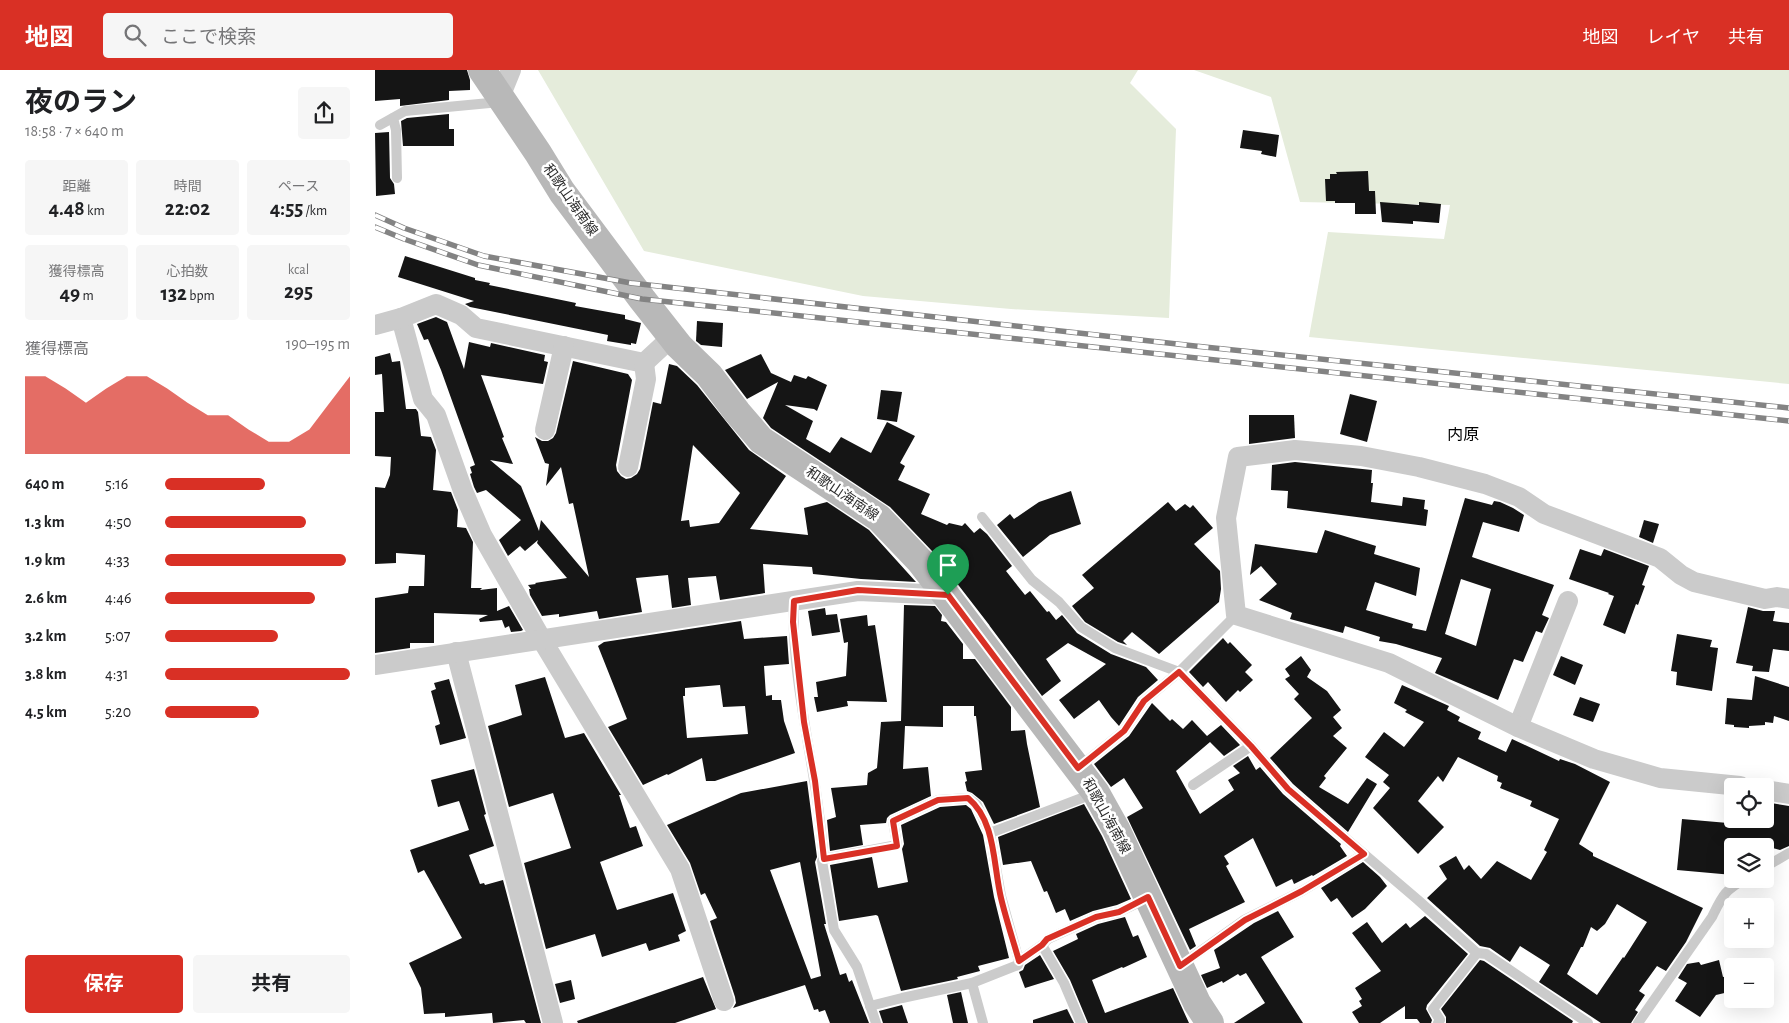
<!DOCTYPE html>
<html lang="ja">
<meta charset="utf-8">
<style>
body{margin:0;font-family:"Alegreya Sans","Noto Sans JP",sans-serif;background:#f6f6f6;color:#202124;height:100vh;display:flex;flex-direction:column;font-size:19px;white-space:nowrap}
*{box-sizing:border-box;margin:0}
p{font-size:16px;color:#757577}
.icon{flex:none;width:28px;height:28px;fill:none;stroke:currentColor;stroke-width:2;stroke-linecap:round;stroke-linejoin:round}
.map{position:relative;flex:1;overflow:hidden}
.panel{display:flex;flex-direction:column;background:#fff;width:375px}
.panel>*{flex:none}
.controls{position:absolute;left:1349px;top:708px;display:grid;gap:10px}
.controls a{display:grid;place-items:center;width:50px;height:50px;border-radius:5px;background:#fff;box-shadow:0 5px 20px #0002;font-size:25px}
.pin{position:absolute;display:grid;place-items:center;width:42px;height:42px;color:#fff;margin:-51px -21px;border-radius:50% 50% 50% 0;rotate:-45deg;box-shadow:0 0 5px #0007}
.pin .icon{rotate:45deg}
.round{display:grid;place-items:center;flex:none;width:52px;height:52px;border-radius:5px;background:#f6f6f6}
.headline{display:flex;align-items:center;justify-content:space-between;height:85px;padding:0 25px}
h1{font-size:28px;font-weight:700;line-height:38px}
.stats{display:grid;grid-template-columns:repeat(3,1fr);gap:8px;height:85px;padding:5px 25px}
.stats div{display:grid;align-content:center;border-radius:5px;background:#f6f6f6;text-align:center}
.stats b{font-size:21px;font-weight:700}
.stats small{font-size:14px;font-weight:400}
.stats p{font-size:14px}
.chart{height:140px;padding:10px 25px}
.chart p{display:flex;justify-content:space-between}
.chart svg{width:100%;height:90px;margin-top:5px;fill:#d93025;opacity:.7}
.primary-button{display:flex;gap:10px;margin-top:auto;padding:10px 25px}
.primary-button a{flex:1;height:58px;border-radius:5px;background:#d93025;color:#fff;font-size:20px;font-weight:700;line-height:58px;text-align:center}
.primary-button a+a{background:#f6f6f6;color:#202124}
ul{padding:0 25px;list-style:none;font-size:16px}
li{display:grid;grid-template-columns:80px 60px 1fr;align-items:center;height:38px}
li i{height:12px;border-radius:6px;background:#d93025}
header{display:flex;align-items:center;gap:30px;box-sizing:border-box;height:70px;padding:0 25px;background:#d93025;color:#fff}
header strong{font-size:24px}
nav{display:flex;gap:28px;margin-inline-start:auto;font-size:18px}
.search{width:350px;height:45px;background:#f6f6f6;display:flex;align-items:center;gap:12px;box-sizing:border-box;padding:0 18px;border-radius:5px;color:#757577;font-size:19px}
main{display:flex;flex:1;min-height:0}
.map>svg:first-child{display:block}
.green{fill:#e5ecdb}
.building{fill:#151515;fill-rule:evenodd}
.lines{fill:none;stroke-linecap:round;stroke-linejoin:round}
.lane{stroke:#cbcbcb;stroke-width:10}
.street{stroke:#cbcbcb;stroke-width:20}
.secondary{stroke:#b8b8b8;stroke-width:28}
.rail-casing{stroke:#838383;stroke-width:5.5}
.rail{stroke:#fff;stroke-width:4;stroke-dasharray:11;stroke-linecap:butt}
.route-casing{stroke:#fff;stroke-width:10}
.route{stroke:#d93025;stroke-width:6}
.labels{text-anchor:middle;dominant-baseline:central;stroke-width:5;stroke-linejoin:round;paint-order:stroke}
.street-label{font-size:14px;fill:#2e2e2e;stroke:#fff}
.quarter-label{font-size:16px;fill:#000;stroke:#fff}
</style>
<header>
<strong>地図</strong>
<div class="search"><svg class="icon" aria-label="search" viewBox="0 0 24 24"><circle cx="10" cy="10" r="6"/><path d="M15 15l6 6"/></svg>ここで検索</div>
<nav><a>地図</a><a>レイヤ</a><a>共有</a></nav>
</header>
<main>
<section class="panel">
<div class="headline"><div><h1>夜のラン</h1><p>18:58 · 7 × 640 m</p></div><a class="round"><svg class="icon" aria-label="share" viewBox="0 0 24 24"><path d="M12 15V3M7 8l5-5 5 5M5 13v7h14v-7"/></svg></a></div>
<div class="stats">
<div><p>距離</p><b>4.48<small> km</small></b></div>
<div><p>時間</p><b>22:02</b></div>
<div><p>ペース</p><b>4:55<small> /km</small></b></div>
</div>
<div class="stats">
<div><p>獲得標高</p><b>49<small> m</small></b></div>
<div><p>心拍数</p><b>132<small> bpm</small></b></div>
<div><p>kcal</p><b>295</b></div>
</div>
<div class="chart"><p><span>獲得標高</span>190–195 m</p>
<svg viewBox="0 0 160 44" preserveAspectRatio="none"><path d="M0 44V6L10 6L20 12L30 19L40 12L50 6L60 6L70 12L80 19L90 25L100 25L110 32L120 38L130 38L140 32L150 19L160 6V44z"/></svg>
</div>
<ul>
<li><b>640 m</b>5:16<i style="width:54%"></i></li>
<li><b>1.3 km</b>4:50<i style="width:76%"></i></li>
<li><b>1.9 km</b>4:33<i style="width:98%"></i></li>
<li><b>2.6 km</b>4:46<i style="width:81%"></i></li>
<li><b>3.2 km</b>5:07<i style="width:61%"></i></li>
<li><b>3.8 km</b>4:31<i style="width:100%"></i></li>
<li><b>4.5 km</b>5:20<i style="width:51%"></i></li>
</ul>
<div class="primary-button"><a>保存</a><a>共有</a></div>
</section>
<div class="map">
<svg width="1414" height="953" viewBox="0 0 1414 953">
<rect width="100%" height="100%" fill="#fff"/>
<g class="green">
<path d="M163 0H763L755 13 801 59 794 248 636 239 488 226 269 181Z"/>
<path d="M819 0H1414V314L934 267 953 162 1069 169 1075 135 925 132 896 27Z"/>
</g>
<g class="building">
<path d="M0 0H92L95 10V20L74 21V30L25 36V29L0 31Z"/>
<path d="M74 44V59H79V76H28L26 51 32 48Z"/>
<path d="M868 60 904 65 901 87 886 84 887 81 865 78Z"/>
<path d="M14 62 15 108 19 114 20 124 1 126 0 63Z"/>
<path d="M993 101 994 121H1000L1001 144H980V133H960V131H951L950 109H955V104H962L961 102Z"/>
<path d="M1005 132 1044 135V132L1066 134 1064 153 1038 151V154L1007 152Z"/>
<path d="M30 186 100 208V210L115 213 114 215 201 233 200 236 250 245V249L266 253 261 274 256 273V275L232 271 233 265 95 237 90 234 99 231 23 207Z"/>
<path d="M61 247 72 252 89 299 94 272 115 277 116 273 170 285 169 291 173 292 168 314 106 305 129 367 127 368 138 394 115 390 146 416 164 461 166 450 214 507 198 433 194 434 186 397 171 416 174 394 170 393 160 367 167 371H173L178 368 181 363 198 291 253 304 257 310 241 395 242 401 246 406 251 409 256 408 262 404 265 399 278 332 286 334 294 294 302 296 322 315 374 380 411 406 375 459 433 465 429 438 452 432 494 460 541 512 486 509 438 504 437 497 388 494 390 523 345 530 341 506 313 508 316 535 297 538 293 505 261 508 267 542 224 549 222 541 184 547V544L167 546 155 525 154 519H156L153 515 161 514 160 513 192 508 162 473 163 470 150 481 145 476 133 486 124 470 146 450 111 420 102 423 99 417 95 404 97 403 95 397 100 395 66 300 53 269 49 270 42 254ZM318 375 365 423 344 453 315 457 314 450 306 451Z"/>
<path d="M322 251 348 253 347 277 326 275 321 271Z"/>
<path d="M15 283 17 292 25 291 31 339H41L43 342 46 366 56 367 61 380 58 420 76 422 83 440 82 457 91 458 98 472 96 518H107L105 520 122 518V541L134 536 148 560 146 561 136 562 134 556 130 558 127 550 105 552 104 549 113 545 59 543V573H35V578L0 583V528L33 523 34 516H49L50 485 21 483V493L0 494V417L10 418 15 405 16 387 0 386V342H9L7 304 0 305V287Z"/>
<path d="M386 284 396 303 416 312 419 305 431 309 433 306 452 315 442 341 439 339 410 335 438 351 431 369 455 383 466 367 496 383 512 352 540 366 525 393 530 396 523 410 555 424 546 444 572 455 574 453 587 456 590 453 599 463 605 458 612 464 637 496 631 501 650 525 655 521 672 542 674 541 681 550 687 545 702 563 736 584 771 597 783 610 763 627 744 656 736 647 724 630 699 649 684 630 731 594 693 573 671 589 686 611 667 626 614 555 615 556 557 481 515 437 396 358 388 348 403 312 372 329 350 300Z"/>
<path d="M506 320 527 322 522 352 502 349Z"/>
<path d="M975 324 1002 331 992 372 965 364Z"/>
<path d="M874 345H919L920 368 874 374Z"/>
<path d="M920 392 997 400 996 413H998L996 432 1027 436 1028 427 1050 430 1049 439 1053 440 1051 456 912 438 913 421 896 420 897 395Z"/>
<path d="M696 421 706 454 675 465 648 487 622 455 635 444 639 449 664 432Z"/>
<path d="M1090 428 1117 435 1119 431 1125 432 1138 438 1149 445 1144 462 1108 452 1097 487 1179 515 1167 545 1174 548 1167 563 1161 561 1148 592 1139 589 1123 630 1060 603 1067 588 1021 574 1004 571 1005 567 970 556 968 563 915 549 917 543 884 530 902 514 886 496 875 505 880 474 942 483 950 460 1001 476 999 484 1045 498 1041 526 1000 512 991 540 1038 554 1037 558 1051 561ZM1086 509 1116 519 1101 576 1070 564Z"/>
<path d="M793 432 801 441 810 434 815 438 818 435 838 458 819 474 845 501 846 519 844 532 784 584 757 562 748 571 752 575 743 572 710 552 697 536 719 518 707 505Z"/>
<path d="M1269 450 1284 454 1278 473 1264 467Z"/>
<path d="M1205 479 1226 486 1229 479 1274 496 1267 515 1270 516 1263 535 1261 534 1250 564 1228 555 1239 526 1233 524 1234 523 1194 509Z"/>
<path d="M529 535 560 536 567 545 566 551 571 552 588 574V589H600L636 637V661L650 660 652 674 665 737 619 754 608 732 597 723 592 721 590 712 592 711 590 702 607 700 601 646H599V636H568V657L530 656 528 699 553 697 556 726 515 745 512 748 511 753 485 755 488 775 455 781 452 750 461 747 456 718 492 715 493 703 502 698 506 652 526 651Z"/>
<path d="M1373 537 1388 541H1400L1398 551 1414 553V581L1398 579 1394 602 1377 601 1378 596 1361 593Z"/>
<path d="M450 538 451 545 462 544 465 562 437 566 433 541Z"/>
<path d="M492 545 493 556 500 555 512 632 472 631 473 636 442 642 439 627H443L441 612 471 606 473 572 469 573 465 549Z"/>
<path d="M366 551 369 569 412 566 414 594 389 596 391 626 397 625V630H406L409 651 420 683 340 711H331L327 688 293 705 292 704 268 715 233 657 252 649 223 576 229 572ZM345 615 348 637 370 636 373 664 312 668 308 626H310V618Z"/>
<path d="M1302 564 1337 570 1335 577 1343 578 1337 621 1301 615 1302 602 1296 601Z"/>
<path d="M848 568 853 574 855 572 877 595 870 602 878 610 865 622 863 620 851 632 833 612 828 617 814 602Z"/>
<path d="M926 586 936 600 932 607 952 621 966 640 958 647 967 658 958 666 972 678 949 706 951 708 944 717 973 734 992 708 1002 714 973 762 918 714 895 688 937 648 919 629 924 624 910 609 915 606 910 599Z"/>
<path d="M1186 586 1208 595 1200 615 1178 605Z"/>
<path d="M1380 606 1414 617V651L1399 646 1398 653 1390 652V655L1374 656V658L1359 657V655L1350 654 1352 628 1377 630Z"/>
<path d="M170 607 190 668 209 663 246 725H244L255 758 261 756 268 776 225 792 242 840 298 823 311 861 303 865 305 871 274 881 271 873 227 887 220 864 171 879 149 793 196 778 178 723 134 737 113 656 147 645 140 615Z"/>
<path d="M74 609 91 668 65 675 60 656 65 654 56 621 61 619 59 613Z"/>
<path d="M1027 615 1074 636 1072 640 1085 647 1083 651 1106 662 1103 669 1131 682 1137 669 1184 691 1185 689 1200 694 1235 712 1204 774 1218 783V786L1328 838 1311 872 1291 901 1282 896 1264 921 1270 925 1260 940 1263 942 1256 953H1226L1164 912 1175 895 1145 876 1135 892 1115 878 1105 876 1052 828 1072 809 1064 796 1081 786 1089 800 1094 795 1106 809 1122 791 1156 810 1172 782 1169 780 1184 749 1155 736 1157 731 1125 718 1127 713 1122 711 1123 706 1083 687 1068 712 1063 706 1043 731 1069 757 1043 784 998 738 1015 718 1008 712 1014 705 990 687 1009 662 1029 677 1049 652 1030 642 1032 640 1019 633ZM1242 834 1272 852 1249 888 1248 887 1222 925 1192 904 1206 877H1208L1216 857 1222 861 1230 854Z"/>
<path d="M1205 627 1225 634 1218 652 1198 645Z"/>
<path d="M777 633 795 651 797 649 808 659 817 650 832 666 846 655 865 675 849 686 835 672 801 701 825 744 859 720 853 710 865 703 858 696 873 686 881 700 885 697 908 724 966 774 965 776 972 786 938 806 937 805 919 814 917 809 901 817 878 768 849 786 854 794 851 796 870 832 814 859 821 876 815 880 752 747 768 738 749 708 736 717 719 694 754 666Z"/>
<path d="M99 699 111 744 109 745 119 776 94 785 105 814 109 813 110 815 128 810 166 953H151L149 950 118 953 117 943 70 947V943L49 944 46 918 34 893 87 868 49 800 43 803 35 780 94 760 84 731 63 737 56 710Z"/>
<path d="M432 711 442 787 440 792 451 854H449L465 905 471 903 474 912 477 910 494 953H455L450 940 444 942 443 939 439 940 430 915 358 938 361 933 360 927 335 851 342 848 330 823 326 825 315 793 292 755 366 723ZM425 792 446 906 436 909 395 800Z"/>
<path d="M1390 732 1414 736V776L1405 780 1379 773 1378 776H1358V805L1302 800 1307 749 1353 753 1356 749H1390Z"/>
<path d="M709 734 727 766 756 829 742 835 718 841 695 851 690 839 681 843 672 821 669 822 656 791 628 795 623 767Z"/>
<path d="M591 735 596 739 608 765 619 827 634 888 603 896 605 901 582 907 583 909 526 921 503 846 501 845 464 851 455 795 497 787 503 818 533 812 527 779 529 774 526 755 565 737Z"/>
<path d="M988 792 1005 807 1012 816 990 839 977 848 962 828 956 832 946 818Z"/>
<path d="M903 841 919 867 886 887 928 953H859L890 933 871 903 865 906 863 904 848 913 847 911 832 918 826 905 845 898 839 880 879 853Z"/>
<path d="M1050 846 1093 884 1052 935 1051 939 1057 950 1056 953H1045L1042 949H1030V936L1005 953H984L977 942 987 936 984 931 987 929 980 918 1006 901 977 863 992 852 1007 873 1031 853 1035 858Z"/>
<path d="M750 847 758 867 763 865 772 887 748 898 747 897 717 910 730 943 798 918 814 953H713L695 910 678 881 703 869 701 864 723 854Z"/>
<path d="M665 885 679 909 650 918 644 902 648 900 650 895Z"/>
<path d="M1105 890 1109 891 1198 951 1197 953H1071V947L1066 939Z"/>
<path d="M1344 890 1348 907 1358 905V921L1341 925 1325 947 1300 931 1312 913 1303 908 1312 894 1324 892 1326 895Z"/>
<path d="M328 907 341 939 300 953H203L202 951Z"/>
<path d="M196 910 200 929 185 933 180 914Z"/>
<path d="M586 922 593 953H578L572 925Z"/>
<path d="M527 935 533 953H508L504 941Z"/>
<path d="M692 939 699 953H658V950Z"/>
</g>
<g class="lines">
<g class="lane">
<path d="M18 48 21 60 22 108"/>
<path d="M5 55 30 41 125 32"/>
<path d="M607 447 657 510 684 532 706 557 740 578 804 602 861 545"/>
<path d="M419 531C416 588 430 653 439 710 444 736 446 763 449 789L447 791 459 860 482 897 501 953"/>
<path d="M703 698 749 661 769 631 804 602 876 676 913 719 1043 830 1102 883 1111 884 1213 953"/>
<path d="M818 715 876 676"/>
<path d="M449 789 522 775 518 751 563 730 593 728 602 735 615 763"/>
<path d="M1390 797 1414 783"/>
<path d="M667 875 689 913 706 953"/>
<path d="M644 891 626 826 615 763 720 723"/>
<path d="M806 895 869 850 927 821 989 784"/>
<path d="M597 913 608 953"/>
<path d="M495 936 527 928 597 913 643 895 644 891 667 875 673 869 721 847 744 842 773 828"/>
<path d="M1063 953 1065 950 1058 939 1102 883"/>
<path d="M1263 953 1337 847C1348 825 1349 821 1370 809"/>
</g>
<g class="street">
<path d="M125 27 136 0"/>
<path d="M26 248 48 329 61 345 88 421 107 465 167 570 305 799 349 931"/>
<path d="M0 255 26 248 61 234 86 245 101 258 269 293 297 267"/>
<path d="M170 360 189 276"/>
<path d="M253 397 271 309 269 293"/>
<path d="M81 582 178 953"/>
<path d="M0 595 483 521 573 525"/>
<path d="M1143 657 1193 531"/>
<path d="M1365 716 1285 708 1219 689 1143 657 1014 593 861 545 851 448 863 387 920 380 986 386 1044 397 1110 414 1144 427 1169 444 1285 488 1306 505 1319 512 1390 529 1402 527 1414 529"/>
<path d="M1390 720 1414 724"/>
</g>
<path class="secondary" d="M107 0 163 83 187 122 267 229 304 276 334 305 362 342 386 370 504 448 545 491 721 723 741 759 822 933 835 953"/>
<defs>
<g id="rail">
<path d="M0 145 29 158 109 186 256 213 820 276 1414 338"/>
<path d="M0 157 29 169 103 195 267 229 1414 351"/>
</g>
</defs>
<use href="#rail" class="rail-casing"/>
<use href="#rail" class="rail"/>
</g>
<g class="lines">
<defs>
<path id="route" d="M483 520 573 525 703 698 749 661 769 631 804 602 876 676 913 719 989 784 927 821 870 850 805 896 773 827 744 842 721 847 672 869 667 875 644 891C638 870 631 849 626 828 618 795 621 751 593 728L563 730 518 751 522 776 449 789 440 711 429 652 418 552 419 531Z"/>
</defs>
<use href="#route" class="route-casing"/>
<use href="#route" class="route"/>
</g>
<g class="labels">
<g class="street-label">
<text transform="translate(195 130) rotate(55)">和歌山海南線</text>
<text transform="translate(467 424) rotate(34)">和歌山海南線</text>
<text transform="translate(731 746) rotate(61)">和歌山海南線</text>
</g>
<g class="quarter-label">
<text x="1088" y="365">内原</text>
</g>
</g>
</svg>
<div class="controls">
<a><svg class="icon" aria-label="locate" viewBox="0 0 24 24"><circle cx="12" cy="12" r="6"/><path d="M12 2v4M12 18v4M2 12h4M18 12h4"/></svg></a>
<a><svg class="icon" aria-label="layers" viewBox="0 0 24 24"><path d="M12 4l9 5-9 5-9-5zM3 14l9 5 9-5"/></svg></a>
<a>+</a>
<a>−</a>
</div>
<div class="pin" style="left:573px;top:525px;background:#1e9e55"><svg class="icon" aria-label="arrive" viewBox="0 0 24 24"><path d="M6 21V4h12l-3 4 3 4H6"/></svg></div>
</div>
</main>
